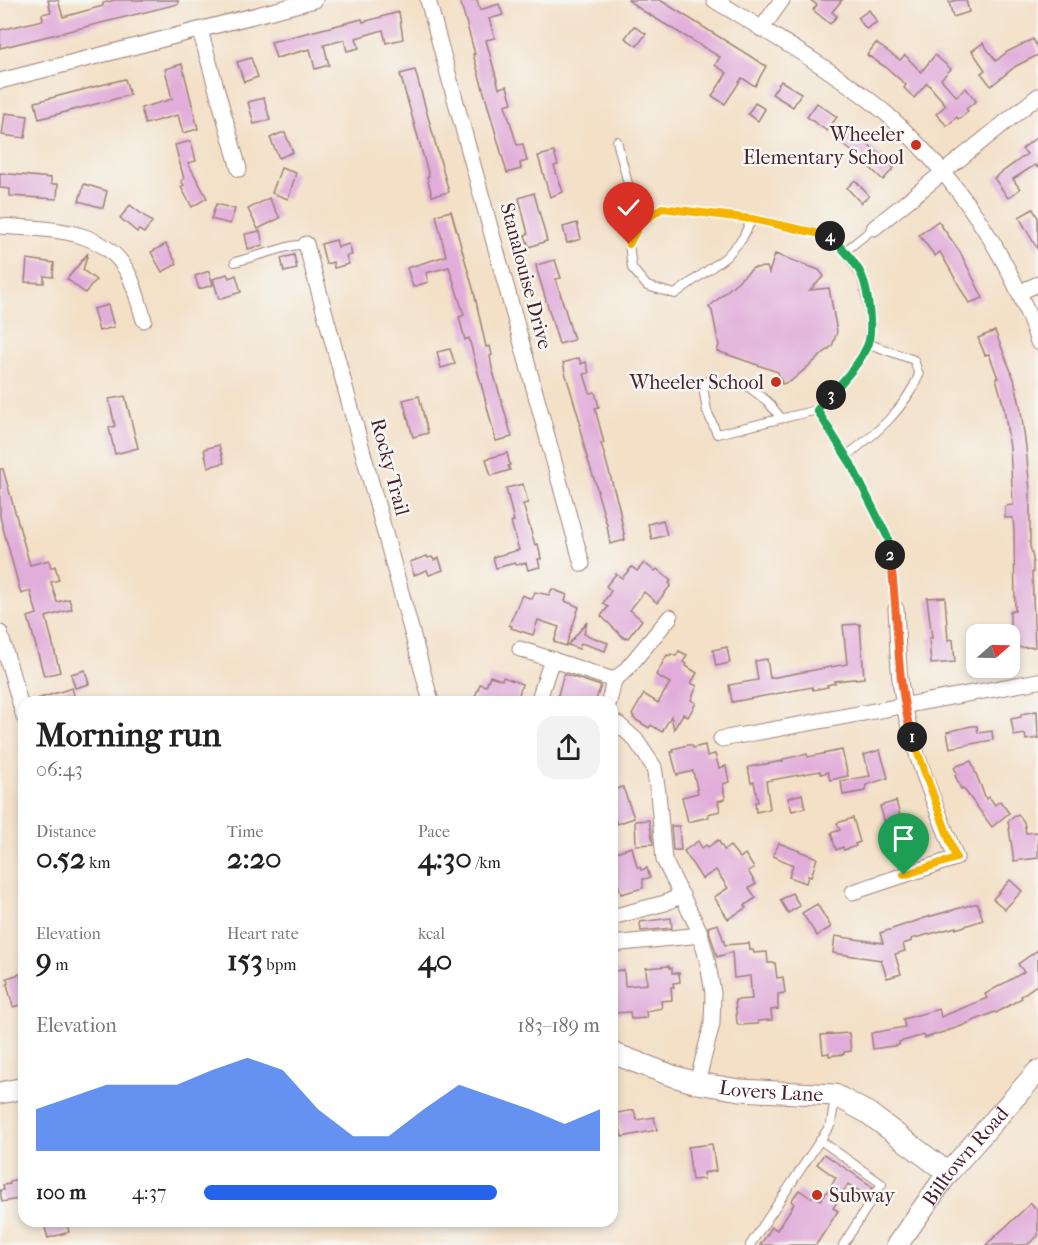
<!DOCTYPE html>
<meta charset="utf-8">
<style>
body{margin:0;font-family:"IM FELL French Canon",serif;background:#f2f2f2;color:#222;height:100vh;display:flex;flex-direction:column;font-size:22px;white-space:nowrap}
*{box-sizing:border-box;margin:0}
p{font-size:20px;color:#767676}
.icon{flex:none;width:33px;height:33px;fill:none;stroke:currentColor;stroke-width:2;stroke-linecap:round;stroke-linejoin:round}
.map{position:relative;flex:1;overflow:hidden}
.side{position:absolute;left:18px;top:696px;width:600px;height:531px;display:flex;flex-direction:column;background:#fff;border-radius:18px;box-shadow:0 3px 9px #0003}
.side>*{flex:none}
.needle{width:39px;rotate:70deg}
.controls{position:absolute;left:966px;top:624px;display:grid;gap:12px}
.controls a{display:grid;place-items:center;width:54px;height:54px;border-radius:12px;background:#fff;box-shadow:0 3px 9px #0003;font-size:30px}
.pin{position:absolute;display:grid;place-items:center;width:51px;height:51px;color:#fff;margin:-62px -26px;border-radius:50% 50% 50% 0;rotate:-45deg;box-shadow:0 0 6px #0007}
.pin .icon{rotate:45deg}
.km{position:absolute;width:30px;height:30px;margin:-15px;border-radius:50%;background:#222;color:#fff;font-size:16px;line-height:30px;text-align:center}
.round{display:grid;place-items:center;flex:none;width:63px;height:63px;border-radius:18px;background:#f2f2f2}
.overview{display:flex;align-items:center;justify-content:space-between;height:102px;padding:0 18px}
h1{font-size:33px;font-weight:700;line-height:45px}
.figures{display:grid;grid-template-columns:repeat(3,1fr);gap:9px;height:102px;padding:6px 18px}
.figures div{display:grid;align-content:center}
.figures b{font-size:30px;font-weight:700}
.figures small{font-size:16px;font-weight:400}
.figures p{font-size:16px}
.chart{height:168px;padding:12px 18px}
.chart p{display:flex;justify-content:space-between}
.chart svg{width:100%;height:108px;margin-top:6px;fill:#2563eb;opacity:.7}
ul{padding:0 18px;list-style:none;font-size:20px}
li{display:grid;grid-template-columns:96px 72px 1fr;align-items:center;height:45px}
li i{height:15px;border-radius:8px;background:#2563eb}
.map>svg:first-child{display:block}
.building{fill:#e1adda}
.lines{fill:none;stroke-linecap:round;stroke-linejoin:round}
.service-casing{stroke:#9e8079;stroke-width:10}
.minor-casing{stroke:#9e8079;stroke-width:17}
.secondary-casing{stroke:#9e8079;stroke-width:23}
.service{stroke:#fff;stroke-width:8}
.minor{stroke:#fff;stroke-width:15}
.secondary{stroke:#fff;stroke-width:21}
.split-1-casing{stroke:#fff;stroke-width:12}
.split-2-casing{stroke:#fff;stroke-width:12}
.split-3-casing{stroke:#fff;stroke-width:12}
.split-4-casing{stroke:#fff;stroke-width:12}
.split-5-casing{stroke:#fff;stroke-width:12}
.split-1{stroke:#f5b400;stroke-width:8}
.split-2{stroke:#f0652b;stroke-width:8}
.split-3{stroke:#22a559;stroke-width:8}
.split-4{stroke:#22a559;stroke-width:8}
.split-5{stroke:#f5b400;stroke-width:8}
.poi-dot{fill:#c8321e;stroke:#f6f6f2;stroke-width:2}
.labels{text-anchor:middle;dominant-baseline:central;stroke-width:5;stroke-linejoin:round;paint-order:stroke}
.poi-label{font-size:20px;fill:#4a1f2b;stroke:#f6f6f2;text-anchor:end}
.street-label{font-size:20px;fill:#4a1f2b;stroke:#f6f6f2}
</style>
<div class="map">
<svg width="1038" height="1245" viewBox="0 0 1038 1245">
<rect width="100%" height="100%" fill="#f6f6f2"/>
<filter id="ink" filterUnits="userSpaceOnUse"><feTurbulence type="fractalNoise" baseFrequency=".0167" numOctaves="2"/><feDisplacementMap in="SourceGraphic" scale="12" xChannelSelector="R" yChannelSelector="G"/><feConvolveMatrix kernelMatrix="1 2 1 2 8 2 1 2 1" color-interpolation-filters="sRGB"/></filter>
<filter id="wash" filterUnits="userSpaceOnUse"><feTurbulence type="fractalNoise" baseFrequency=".008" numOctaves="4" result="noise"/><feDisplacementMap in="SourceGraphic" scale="24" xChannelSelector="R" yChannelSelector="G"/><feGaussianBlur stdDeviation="1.35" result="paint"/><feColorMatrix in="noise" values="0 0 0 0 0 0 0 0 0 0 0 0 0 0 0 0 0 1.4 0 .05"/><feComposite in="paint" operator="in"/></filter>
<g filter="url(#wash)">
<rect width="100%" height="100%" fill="#f3e0c7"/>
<g id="blocks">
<g class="building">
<path d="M48 0H58L63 17 103 6V3L115 0H178V4L0 48V30L43 20 42 14 51 12Z"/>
<path d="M460 0H477L480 10 499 4 503 15 489 19 495 38 486 40 499 88 507 86 512 103 505 105 517 145 523 144 527 161 520 163 521 169 507 173 473 54H475Z"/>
<path d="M628 0H660L766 66 755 86 742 78 725 104 712 96 727 73 715 65 720 57 643 11Z"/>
<path d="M810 0H842L832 12 837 16 830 24 813 10 817 5Z"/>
<path d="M957 0H966L969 12 953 17 949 2Z"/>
<path d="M869 10 877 22 866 29 858 18Z"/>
<path d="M399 12 403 39 386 43 383 30 356 38 359 48 347 51 344 40 324 45 329 65 315 69 310 49 276 58 271 42 362 19 363 22Z"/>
<path d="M634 26 646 34 637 46 625 38Z"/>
<path d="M1033 39 1038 49V55L1016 66 991 86 981 73 985 70 972 51 983 43 996 61 1007 52Z"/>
<path d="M876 43 900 60 905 55 921 72 935 55 951 69 941 79 956 96 966 88 976 101 966 109 968 111 963 116 958 119 957 117 947 126 936 114 946 105 927 83 914 98 904 88 906 85 887 68 867 55Z"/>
<path d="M251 58 258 77 244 82 237 62Z"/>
<path d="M182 64 198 129 183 133 178 115 145 124 141 108 172 99 165 69Z"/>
<path d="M415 70 449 192 432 196 427 177 429 176 400 74Z"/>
<path d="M125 79 130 95 39 119 35 102Z"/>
<path d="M781 81 801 93 793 107 772 94Z"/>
<path d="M264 98 270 120 254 124 248 102Z"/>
<path d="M755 103 765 109 758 121 748 114Z"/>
<path d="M817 103 837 117 827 131 807 117Z"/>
<path d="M5 113 28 116 25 138 2 135Z"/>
<path d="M851 128 894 168 883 180 860 158 840 142Z"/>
<path d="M281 133H285L293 152 279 158 270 138Z"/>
<path d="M1038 136V168L1035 165 1013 179 1020 189 1008 198 994 178 1027 154 1022 149Z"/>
<path d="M191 141 196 161 188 163 207 198 192 207 181 187 184 185 181 181 184 179 175 145Z"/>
<path d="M554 152 558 165 554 166 563 192 550 197 538 156Z"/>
<path d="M281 168 296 173 288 199 272 193Z"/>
<path d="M0 173 51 178V184H58L57 199 10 196V189L0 188Z"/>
<path d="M855 180 869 196 861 203 847 188Z"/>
<path d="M84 184 107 191 103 208 79 201Z"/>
<path d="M534 193 547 241 529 247 525 235 528 234 519 198Z"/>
<path d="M269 198 280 218 258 229 248 209Z"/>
<path d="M216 204 235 209 230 224 211 219Z"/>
<path d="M130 205 152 222 144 233 139 230 137 232 120 218Z"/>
<path d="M1033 209 1038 218V250L1019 217Z"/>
<path d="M451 211 474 292 486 347 490 346 492 355 490 356 492 368 512 437 496 441 469 338 465 340 459 317 464 315 449 267 426 273 428 282 413 287 407 268 446 256 436 215Z"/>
<path d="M938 221 960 252 983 298 969 303 940 252 935 256 919 235Z"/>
<path d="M577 223 581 239 567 243 563 227Z"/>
<path d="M260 231 263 245 248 249 245 234Z"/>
<path d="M336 240 338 247 349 244 352 255 346 256 349 264 334 268 333 262 326 264 321 244Z"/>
<path d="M166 244 177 264 162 272 151 252Z"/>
<path d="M88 253 83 270 96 280 85 293 67 279Z"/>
<path d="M775 254 819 270 824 276 810 290 829 288 837 332 832 346 791 381 782 384 778 372 717 351 719 345 712 311 709 307 753 268 767 267 769 273Z"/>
<path d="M294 255 297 269 284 272 281 258Z"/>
<path d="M27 259 54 263 53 277 44 276V283L25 282Z"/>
<path d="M555 260 561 278 556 279 574 340 559 344 537 270 536 265Z"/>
<path d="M209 271 213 285 199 289 195 276Z"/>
<path d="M227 274 229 278 236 275 241 292 219 299 213 279Z"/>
<path d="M108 305 114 327 99 331 93 309Z"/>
<path d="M995 331 1014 379 1020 405 1026 447 1030 491V546L1033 558V573H1032L1035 647 1010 648V611H1015L1014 531 1013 518H1005V506L1013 505 1010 448 1004 408 996 378H998L989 354 985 355 978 338Z"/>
<path d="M450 349 455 364 441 368 437 352Z"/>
<path d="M579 358 581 364 586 362 589 373 584 374 590 393 595 392 599 407 595 408 604 443H601L619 507 625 540 610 544 607 525 597 491H598L586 454 579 425H581L565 372 563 363Z"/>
<path d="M125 396 138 448 115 454 109 428 115 426 109 399Z"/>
<path d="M419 396 428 433 413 437 403 400Z"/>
<path d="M219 445 224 463 208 467 204 449Z"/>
<path d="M507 453 510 465 508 466 510 470 491 476 486 459Z"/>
<path d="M0 469H3L30 565 49 560 51 568 55 566 59 580 51 582 57 602 69 599 72 609 46 617 60 672 44 676 28 617 37 614 30 591 21 594 0 517Z"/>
<path d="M523 484 528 503 523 504 535 545 538 544 541 559H538L540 567 528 570 526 563 516 565 515 563 496 568 493 557 519 550 511 522 514 521 506 488Z"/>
<path d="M663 520 667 535 652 539 648 524Z"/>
<path d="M427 556 428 558 432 557 434 560 439 558 443 570 429 575 427 570 414 575 410 562Z"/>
<path d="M644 563 655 571 657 569 671 581 669 583 671 585 657 603 644 592 630 610 642 620 628 638 626 637 625 639 601 616 608 607 603 603 611 591 606 586 616 574 622 578 632 567 637 571Z"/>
<path d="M552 589 567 595 565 601 579 607 566 646 554 642 559 627 538 620 533 635 511 628 512 626 509 625 522 595 532 599 535 592 549 595Z"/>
<path d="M945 597 948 640 953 639 955 662 931 664 929 638H932L927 598Z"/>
<path d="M587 622 584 634 608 643 605 651 581 643 579 649 568 645Z"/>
<path d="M860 624 864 678 834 681 835 683 827 685 828 687 813 690 812 687 732 702 729 685 758 680 755 661 767 659 770 678 847 664 843 625Z"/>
<path d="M727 647 730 663 716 666 713 650Z"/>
<path d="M679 651 687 655 683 662 687 664 686 666 697 673 691 683 697 686 691 700 696 703 688 717 683 714 674 729 671 716 662 732 651 725 649 728 638 721 633 718 634 716 632 715 644 694 658 703 670 683 656 675 667 655 670 656 671 654 676 656Z"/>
<path d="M85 670 89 684 75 688 71 674Z"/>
<path d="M564 674 601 686 595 702H570L557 698Z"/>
<path d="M490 676 502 680 503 677 522 684 517 702H473L480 684 486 686Z"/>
<path d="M72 688 76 702H35L34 700Z"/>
<path d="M1037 711 1038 738 1026 740 1025 734 1014 736 1011 719 1021 717V714Z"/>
<path d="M971 726H977L978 733 992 731 993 740 950 748 947 732Z"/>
<path d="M687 745H692L693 748 705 745 707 756 715 754 719 768 726 766 729 782 723 784 725 799 718 801 720 811 708 814 709 817 688 822 682 797 698 793 693 771 677 775 671 752H674L673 749Z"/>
<path d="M842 750 848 776 830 780 828 772 821 774 820 771 766 781 770 809 756 812 755 802H758L754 782 751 783 748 767 783 761V759L807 754 808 757Z"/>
<path d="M880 750 888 778 866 785 865 791 843 795 841 781 870 776 864 755Z"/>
<path d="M971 761 986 799 989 797 995 805 1000 801 1009 813 992 827 963 788 961 789 955 775 957 774 954 767Z"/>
<path d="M623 787 634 818 617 824 614 817 612 818V790Z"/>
<path d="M802 794 805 808 792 811 788 798Z"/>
<path d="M896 801 903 826 887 830 880 806Z"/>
<path d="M1018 814 1024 822 1026 833 1038 832V858L1014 861 1008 821Z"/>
<path d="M853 818 860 842 855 844 856 846 844 850 843 847 836 850 831 833 840 830 837 823Z"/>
<path d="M649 820 653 844 636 845 635 821Z"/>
<path d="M671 826H679L681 850H673Z"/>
<path d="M718 840 724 850 730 846 740 858 745 854 754 868 748 871 756 884 749 888 756 898 745 905 746 908 728 919 714 897 728 888 716 870 702 879 684 851 698 841 702 848 706 845 708 847Z"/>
<path d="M779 843 817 858 811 877 808 876 806 883 789 877 793 865 773 856Z"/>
<path d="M632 847 637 867H640L641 870 647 868 650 878 643 879V888L621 894 616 878 612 879V853Z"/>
<path d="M1010 880 1022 891 1005 909 993 899Z"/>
<path d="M792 893 800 906 788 913 780 900Z"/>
<path d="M817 904 831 927 817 936 802 913Z"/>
<path d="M974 904H978L983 920 956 929V927L911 939 912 941 903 944 905 951 895 954 901 974 887 978 881 960 833 953 835 936 883 943 880 933 928 917Z"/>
<path d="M671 918 672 928 641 931 640 922Z"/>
<path d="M718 924 725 945 749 943 750 950H753L754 953 767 952 768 963H775L777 978 783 977 785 993 778 994V1009L771 1010 772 1020 758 1021V1024L739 1025 737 1023 735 1000 752 999 750 976 734 978 732 952 717 957 708 927Z"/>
<path d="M1038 950V984L1021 996 1022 998 996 1013 995 1012 959 1027 925 1038 924 1035 899 1042V1045L873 1049 871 1033 905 1027 903 1019 939 1009 941 1017 987 998 985 994 1024 972 1018 964Z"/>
<path d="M669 966V968H672V973H679L680 982 673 983 674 987H671L672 1000 661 1001 662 1008 646 1011 647 1018 631 1019 630 1012 615 1013 614 1005 612 1006V971L624 970 625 986 647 984 646 968Z"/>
<path d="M20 974 24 988V1004L13 1007 7 984 8 983 7 978Z"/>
<path d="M849 1033 851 1051 844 1052V1054L829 1056V1053L823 1054 821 1035Z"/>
<path d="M634 1110 637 1120 654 1117 657 1130 622 1137 617 1113Z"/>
<path d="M712 1144 716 1171 703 1173 704 1179 692 1180 688 1147Z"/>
<path d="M824 1154 873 1187 867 1196 848 1184 833 1208 838 1211 816 1245H760L772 1227 777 1230 794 1204 791 1201 799 1190 811 1198 813 1195 821 1200 836 1178 817 1164Z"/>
<path d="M24 1178V1198L2 1202 0 1190H4L3 1185 10 1184V1181Z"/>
<path d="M1031 1203 1038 1211V1236L1027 1245H986Z"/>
<path d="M43 1221H66L69 1232 48 1238Z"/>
</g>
</g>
</g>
<g filter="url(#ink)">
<use href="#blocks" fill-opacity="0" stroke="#9e8079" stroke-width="1.5"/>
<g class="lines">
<defs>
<g id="service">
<path d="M617 141 632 199 647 219"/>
<path d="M752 219 742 239 726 257 675 294 647 286 632 268 629 244 640 224 662 208 752 219 828 235 845 251 874 228"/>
<path d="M235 262 291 246 306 244"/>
<path d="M817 410 851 464 888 538 896 609"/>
<path d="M781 418 767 401 746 385 709 380 703 387 707 411 717 434 817 410 855 366 869 344 870 316 862 277 845 251"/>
<path d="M846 456C876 434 904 410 919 375L914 360 869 344"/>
<path d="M820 1140 882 1184 843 1245"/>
<path d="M750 1245 831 1124 835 1097"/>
</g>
<g id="minor">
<path d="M428 0 582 564"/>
<path d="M714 0C771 34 839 73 889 116 956 177 1010 255 1038 342"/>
<path d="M761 29 782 0"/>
<path d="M200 30 239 169"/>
<path d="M0 81 315 0"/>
<path d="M0 226C47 230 105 226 129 275 136 289 139 305 144 320"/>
<path d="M874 228 1038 96"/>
<path d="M306 244 431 702"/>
<path d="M1020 292 1038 284"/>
<path d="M0 633 24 717"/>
<path d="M520 649 614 680"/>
<path d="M539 699 552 659"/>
<path d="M609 702 614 680 625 671 670 617"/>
<path d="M612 722 618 724 635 739 654 767 658 793 664 860 699 930 707 959 713 993 712 1024 697 1083"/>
<path d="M721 739 1038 681"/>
<path d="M853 892 956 858C935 803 909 746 901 687 897 661 898 635 896 609"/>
<path d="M612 917 665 903 682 895"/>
<path d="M612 944 701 935"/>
</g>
<g id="secondary">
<path id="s1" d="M612 1053 673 1076 697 1083 740 1090 835 1095 868 1113 948 1173"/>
<path d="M0 1093 24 1088"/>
<path id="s2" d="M897 1245 948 1173 1038 1071"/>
</g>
</defs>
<use href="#service" class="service-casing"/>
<use href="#minor" class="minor-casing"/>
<use href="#secondary" class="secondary-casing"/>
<use href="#service" class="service"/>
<use href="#minor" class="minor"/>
<use href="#secondary" class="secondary"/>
</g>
</g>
<g class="lines" filter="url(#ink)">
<defs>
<path id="split-1" d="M904 875 956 858 912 737"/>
<path id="split-2" d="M890 555C899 615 895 677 912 737"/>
<path id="split-3" d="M831 395 817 410 851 464 888 538 890 555"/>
<path id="split-4" d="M830 236C842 248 855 261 862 276 868 290 874 333 867 346 859 365 844 379 831 395"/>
<path id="split-5" d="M629 244 640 224 662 208 752 219 830 236"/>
</defs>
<use href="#split-1" class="split-1-casing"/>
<use href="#split-2" class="split-2-casing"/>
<use href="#split-3" class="split-3-casing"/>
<use href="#split-4" class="split-4-casing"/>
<use href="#split-5" class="split-5-casing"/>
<use href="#split-1" class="split-1"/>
<use href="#split-2" class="split-2"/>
<use href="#split-3" class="split-3"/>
<use href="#split-4" class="split-4"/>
<use href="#split-5" class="split-5"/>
</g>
<g class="poi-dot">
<circle cx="916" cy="145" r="6"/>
<circle cx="776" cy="382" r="6"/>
<circle cx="817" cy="1195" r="6"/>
</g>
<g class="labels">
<g class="poi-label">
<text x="904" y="134">Wheeler<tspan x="904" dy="23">Elementary School</tspan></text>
<text x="764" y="382">Wheeler School</text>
<text x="829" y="1195" text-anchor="start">Subway</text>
</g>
<g class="street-label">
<text transform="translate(526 276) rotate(75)">Stanalouise Drive</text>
<text transform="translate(390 467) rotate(75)">Rocky Trail</text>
<text stroke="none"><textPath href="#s1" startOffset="165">Lovers Lane</textPath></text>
<text stroke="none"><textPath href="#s2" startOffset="112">Billtown Road</textPath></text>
</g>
</g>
</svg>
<div class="controls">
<a><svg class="needle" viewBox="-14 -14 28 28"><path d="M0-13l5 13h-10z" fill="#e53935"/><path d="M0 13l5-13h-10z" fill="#767676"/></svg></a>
</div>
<div class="pin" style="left:904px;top:875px;background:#1e9e55"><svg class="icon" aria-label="arrive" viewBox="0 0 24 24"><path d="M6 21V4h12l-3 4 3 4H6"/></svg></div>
<div class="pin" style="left:629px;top:244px;background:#d93025"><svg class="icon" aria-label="check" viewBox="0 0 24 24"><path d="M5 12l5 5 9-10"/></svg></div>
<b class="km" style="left:912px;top:737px">1</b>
<b class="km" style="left:890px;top:555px">2</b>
<b class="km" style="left:831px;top:395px">3</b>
<b class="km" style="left:830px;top:236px">4</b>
<section class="side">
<div class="overview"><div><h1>Morning run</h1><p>06:43</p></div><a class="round"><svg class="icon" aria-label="share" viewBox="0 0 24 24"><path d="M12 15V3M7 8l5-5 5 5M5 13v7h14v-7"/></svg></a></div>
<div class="figures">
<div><p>Distance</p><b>0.52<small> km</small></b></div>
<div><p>Time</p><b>2:20</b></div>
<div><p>Pace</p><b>4:30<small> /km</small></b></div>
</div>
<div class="figures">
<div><p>Elevation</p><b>9<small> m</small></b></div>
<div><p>Heart rate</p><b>153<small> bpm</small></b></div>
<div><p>kcal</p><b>40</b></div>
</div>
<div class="chart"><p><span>Elevation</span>183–189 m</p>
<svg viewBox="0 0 160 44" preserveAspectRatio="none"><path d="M0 44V27L10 22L20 17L30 17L40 17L50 11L60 6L70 11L80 27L90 38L100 38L110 27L120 17L130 22L140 27L150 33L160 27V44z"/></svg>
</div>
<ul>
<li><b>100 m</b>4:37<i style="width:74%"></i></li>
</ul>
</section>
</div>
